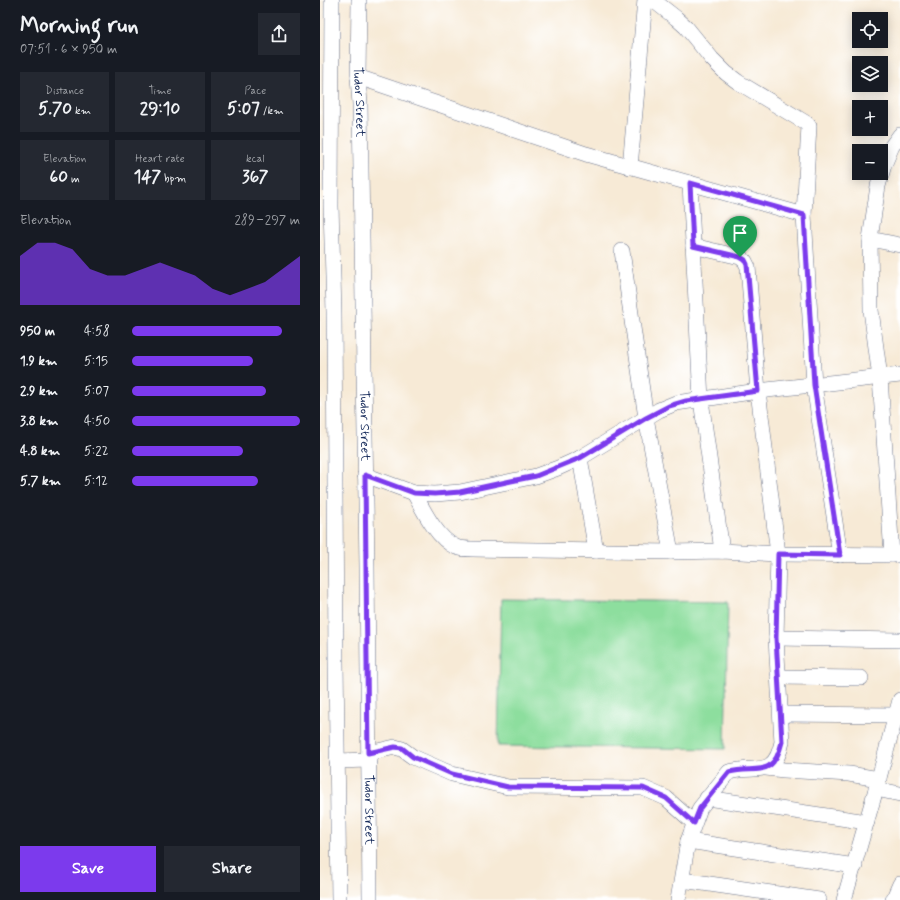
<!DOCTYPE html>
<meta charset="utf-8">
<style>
body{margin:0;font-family:Mynerve,sans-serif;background:#242831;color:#f1f3f6;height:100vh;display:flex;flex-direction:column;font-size:15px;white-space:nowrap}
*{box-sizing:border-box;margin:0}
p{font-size:13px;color:#9ea1a6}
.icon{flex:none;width:22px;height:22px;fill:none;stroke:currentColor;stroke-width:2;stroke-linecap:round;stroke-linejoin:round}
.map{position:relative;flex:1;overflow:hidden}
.panel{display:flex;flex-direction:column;background:#171b24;width:320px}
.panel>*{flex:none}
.fabs{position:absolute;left:532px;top:12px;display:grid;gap:8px}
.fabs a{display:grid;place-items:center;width:36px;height:36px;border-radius:0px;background:#171b24;box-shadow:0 2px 10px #0003;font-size:20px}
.pin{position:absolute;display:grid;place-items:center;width:34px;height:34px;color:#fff;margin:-41px -17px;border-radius:50% 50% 50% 0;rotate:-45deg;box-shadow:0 0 4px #0007}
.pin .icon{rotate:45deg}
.round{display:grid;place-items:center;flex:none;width:42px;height:42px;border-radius:0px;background:#242831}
.overview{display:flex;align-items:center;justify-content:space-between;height:68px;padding:0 20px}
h1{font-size:22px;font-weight:700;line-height:30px}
.stats{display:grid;grid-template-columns:repeat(3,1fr);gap:6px;height:68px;padding:4px 20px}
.stats div{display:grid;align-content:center;border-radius:0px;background:#242831;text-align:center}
.stats b{font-size:17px;font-weight:700}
.stats small{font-size:11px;font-weight:400}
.stats p{font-size:11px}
.chart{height:112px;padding:8px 20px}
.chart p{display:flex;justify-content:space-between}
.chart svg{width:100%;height:72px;margin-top:4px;fill:#7c3aed;opacity:.7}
.action{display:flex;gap:8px;margin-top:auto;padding:8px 20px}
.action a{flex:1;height:46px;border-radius:0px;background:#7c3aed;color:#fff;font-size:16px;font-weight:700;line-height:46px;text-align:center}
.action a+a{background:#242831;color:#f1f3f6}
ul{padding:0 20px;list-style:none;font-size:13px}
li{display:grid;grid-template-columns:64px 48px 1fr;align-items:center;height:30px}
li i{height:10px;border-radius:5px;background:#7c3aed}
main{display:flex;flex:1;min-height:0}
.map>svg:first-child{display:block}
.green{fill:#8dde9e;stroke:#54867e}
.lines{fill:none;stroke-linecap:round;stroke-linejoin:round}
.minor-casing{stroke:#687088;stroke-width:16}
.minor{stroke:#fff;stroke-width:15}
.route-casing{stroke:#fff;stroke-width:8}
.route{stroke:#7c3aed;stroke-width:5}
.labels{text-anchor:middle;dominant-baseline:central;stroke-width:3;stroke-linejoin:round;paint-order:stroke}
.street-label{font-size:13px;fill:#1b2f5e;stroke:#fff}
</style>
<main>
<section class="panel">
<div class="overview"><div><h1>Morning run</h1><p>07:51 · 6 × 950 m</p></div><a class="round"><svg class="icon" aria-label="share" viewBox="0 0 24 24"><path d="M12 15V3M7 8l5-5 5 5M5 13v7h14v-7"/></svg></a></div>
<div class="stats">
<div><p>Distance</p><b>5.70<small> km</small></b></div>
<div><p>Time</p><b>29:10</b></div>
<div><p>Pace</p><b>5:07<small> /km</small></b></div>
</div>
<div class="stats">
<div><p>Elevation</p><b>60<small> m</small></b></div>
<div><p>Heart rate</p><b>147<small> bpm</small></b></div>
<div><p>kcal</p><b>367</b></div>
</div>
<div class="chart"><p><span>Elevation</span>289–297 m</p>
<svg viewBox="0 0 160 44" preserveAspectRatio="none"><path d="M0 44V14L10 6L20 6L30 10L40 22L50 26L60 26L70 22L80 18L90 22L100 26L110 34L120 38L130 34L140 30L150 22L160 14V44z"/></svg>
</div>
<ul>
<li><b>950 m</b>4:58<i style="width:89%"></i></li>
<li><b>1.9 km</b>5:15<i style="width:72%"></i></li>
<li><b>2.9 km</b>5:07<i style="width:80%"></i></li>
<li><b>3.8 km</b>4:50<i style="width:100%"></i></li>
<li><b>4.8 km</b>5:22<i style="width:66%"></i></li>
<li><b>5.7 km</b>5:12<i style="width:75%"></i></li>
</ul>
<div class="action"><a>Save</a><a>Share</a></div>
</section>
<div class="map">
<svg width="580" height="900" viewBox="0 0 580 900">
<rect width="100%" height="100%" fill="#fff"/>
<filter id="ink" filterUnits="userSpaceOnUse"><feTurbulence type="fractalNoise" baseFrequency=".025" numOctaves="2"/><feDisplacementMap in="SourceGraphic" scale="8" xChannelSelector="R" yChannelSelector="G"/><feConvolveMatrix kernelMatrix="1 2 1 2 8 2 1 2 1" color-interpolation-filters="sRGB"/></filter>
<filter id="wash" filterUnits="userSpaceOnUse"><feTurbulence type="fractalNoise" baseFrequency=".012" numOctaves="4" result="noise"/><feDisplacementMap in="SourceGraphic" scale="16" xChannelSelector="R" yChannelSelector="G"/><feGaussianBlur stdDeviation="0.9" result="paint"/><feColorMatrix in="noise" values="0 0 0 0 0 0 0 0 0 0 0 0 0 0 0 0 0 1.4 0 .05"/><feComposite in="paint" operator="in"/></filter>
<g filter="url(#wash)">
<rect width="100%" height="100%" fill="#f7ead6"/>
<path class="green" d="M181 599 408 602 405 749 178 746Z"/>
</g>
<g filter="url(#ink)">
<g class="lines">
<defs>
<g id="minor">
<path d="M12 0 11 206 14 312 16 662 19 900"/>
<path id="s1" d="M39 0 38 77 40 104 47 567 50 900"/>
<path d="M333 0 356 18 366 27 392 59 406 73 418 82 486 123 489 126 484 215 494 385 520 555"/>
<path d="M38 77 266 154 484 215"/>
<path d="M310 167 325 0"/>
<path d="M370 183 381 400 402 551"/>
<path d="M550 239 580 245"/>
<path d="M302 251 326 418 351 552"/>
<path d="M260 458 276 551"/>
<path d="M45 475 94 493 115 494 140 492 216 476 238 468 260 458 339 410 356 403 438 391 580 375"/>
<path d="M94 493C103 510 118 540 136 547 141 549 147 549 152 549L351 552 402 551 458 554 580 555"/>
<path d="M572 555 560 378 551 310 550 239 558 186 564 165 572 146 580 135"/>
<path d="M456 638 580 640"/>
<path d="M458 677 541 678"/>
<path d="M461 714 576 715"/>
<path d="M49 753 75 747 82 749 93 757 132 774 188 787 323 788 346 798 374 823"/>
<path d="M17 761 49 760"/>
<path d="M446 768 464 770 529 774 559 779"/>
<path d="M556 789 580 794"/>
<path d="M387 798 547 822"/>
<path d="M368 841 535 866"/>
<path d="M362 880 499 900"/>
<path d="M358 900 368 841 380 808 409 772C435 764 454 780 462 742L456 638 458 554 438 391 428 267 425 261 420 257 373 246"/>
<path d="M524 900 556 789 580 700"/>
<path d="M573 900 580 884"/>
</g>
</defs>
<use href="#minor" class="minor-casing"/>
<use href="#minor" class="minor"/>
</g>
</g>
<g class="lines" filter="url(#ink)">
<defs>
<path id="route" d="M370 183 484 215 494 385 520 555 458 554 456 638 462 742C453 780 435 765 409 772L380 808 374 823 346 798 323 788 188 787 132 774 93 757 82 748 75 747 48 753 45 475 94 493 115 494 140 492 191 481 216 476 260 458 326 418 349 406 366 401 438 391 427 264 425 260 420 257 373 246Z"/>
</defs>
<use href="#route" class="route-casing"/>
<use href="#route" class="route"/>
</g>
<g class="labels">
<g class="street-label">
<text stroke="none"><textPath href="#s1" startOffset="102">Tudor Street</textPath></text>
<text stroke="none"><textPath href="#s1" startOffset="426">Tudor Street</textPath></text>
<text stroke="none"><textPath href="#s1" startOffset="810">Tudor Street</textPath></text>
</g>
</g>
</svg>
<div class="fabs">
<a><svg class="icon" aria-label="locate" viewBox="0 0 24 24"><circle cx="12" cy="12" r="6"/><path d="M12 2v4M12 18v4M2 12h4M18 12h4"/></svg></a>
<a><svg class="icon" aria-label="layers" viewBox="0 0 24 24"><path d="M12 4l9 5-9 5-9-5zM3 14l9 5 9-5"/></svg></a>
<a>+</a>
<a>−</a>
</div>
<div class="pin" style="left:420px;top:257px;background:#1e9e55"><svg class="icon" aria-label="arrive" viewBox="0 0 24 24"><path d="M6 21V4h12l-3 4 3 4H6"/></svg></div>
</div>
</main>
